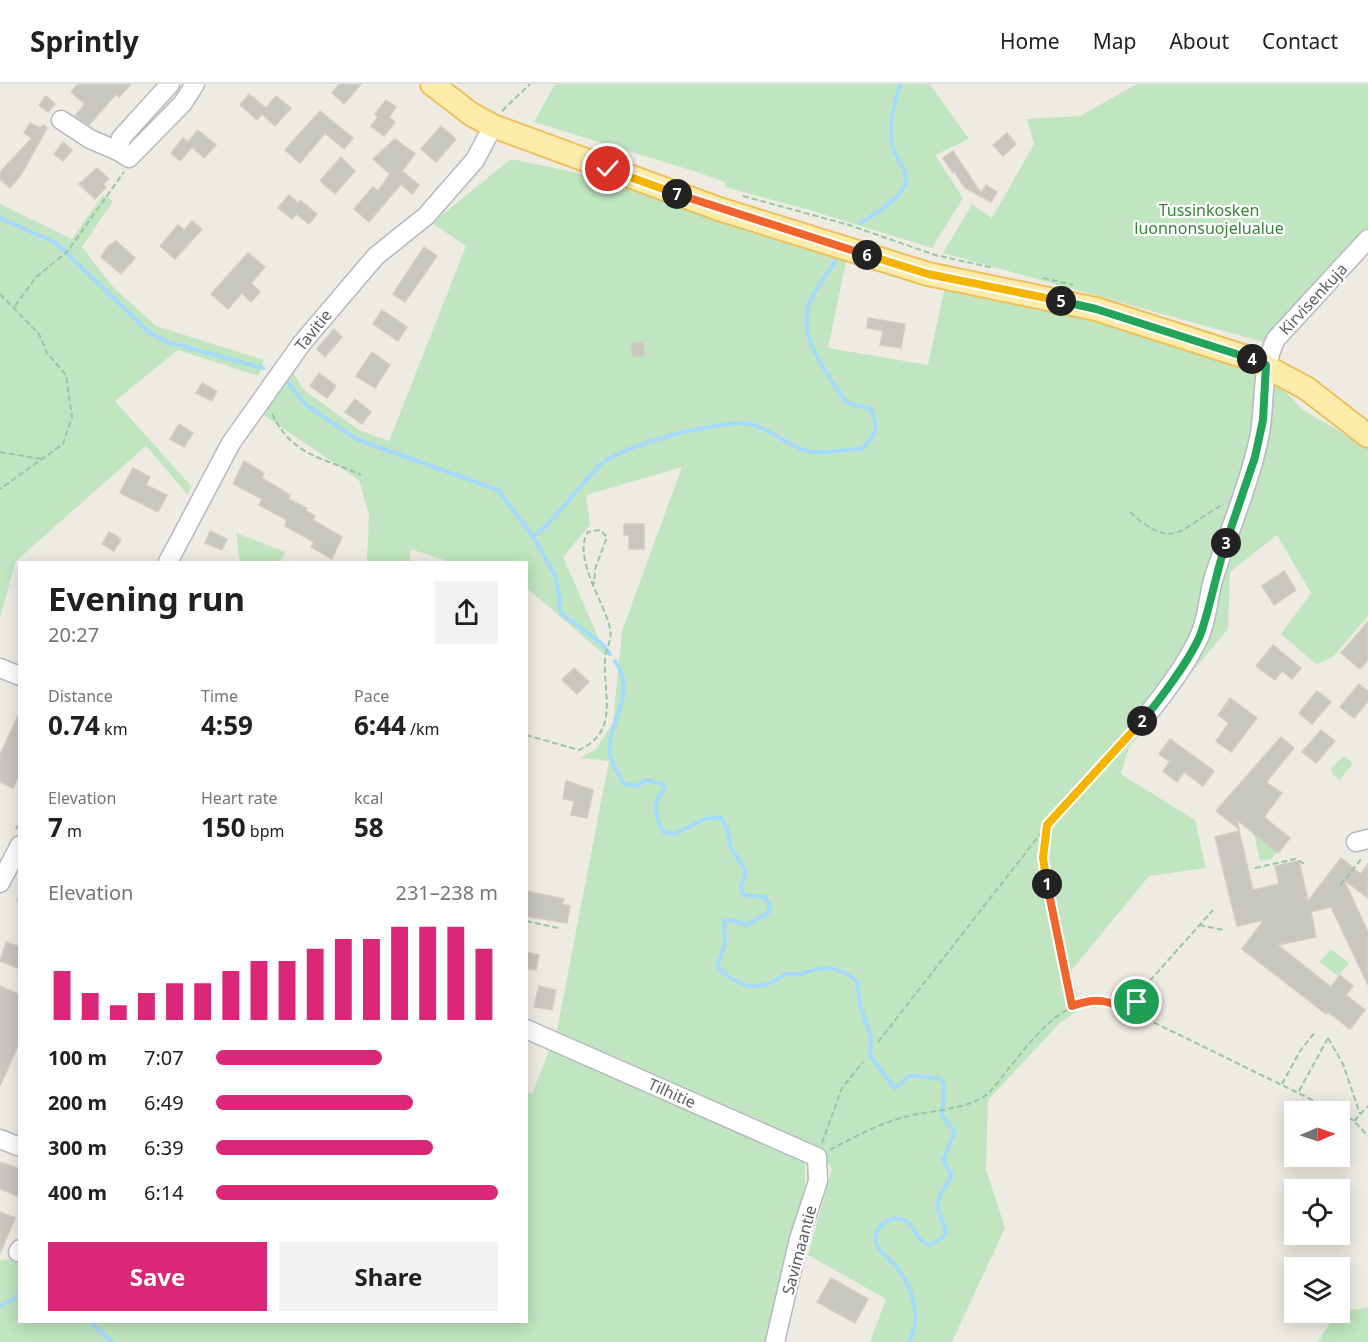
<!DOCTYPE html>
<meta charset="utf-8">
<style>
body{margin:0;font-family:"Noto Sans",sans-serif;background:#f2f2f2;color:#202124;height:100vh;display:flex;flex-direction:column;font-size:22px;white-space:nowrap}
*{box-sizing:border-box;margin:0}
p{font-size:20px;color:#757577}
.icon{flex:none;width:33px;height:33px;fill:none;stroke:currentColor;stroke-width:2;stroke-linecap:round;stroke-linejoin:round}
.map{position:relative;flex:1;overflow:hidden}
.details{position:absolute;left:18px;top:477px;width:510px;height:762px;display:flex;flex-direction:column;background:#fff;border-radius:0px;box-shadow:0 3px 15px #0003}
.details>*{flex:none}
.needle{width:39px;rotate:88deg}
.controls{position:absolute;left:1284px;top:1017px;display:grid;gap:12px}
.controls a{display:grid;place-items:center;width:66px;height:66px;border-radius:0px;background:#fff;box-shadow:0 3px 15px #0003;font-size:30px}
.pin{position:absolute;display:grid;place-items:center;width:51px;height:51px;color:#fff;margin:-26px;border:3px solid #fff;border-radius:50%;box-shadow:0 2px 6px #0007}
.km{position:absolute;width:30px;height:30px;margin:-15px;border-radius:50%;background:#222;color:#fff;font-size:16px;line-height:30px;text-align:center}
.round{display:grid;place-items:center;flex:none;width:63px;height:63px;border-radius:0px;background:#f2f2f2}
.headline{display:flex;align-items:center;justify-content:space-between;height:102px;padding:0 30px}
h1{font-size:33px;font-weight:700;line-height:45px}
.metrics{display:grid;grid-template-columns:repeat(3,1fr);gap:9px;height:102px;padding:6px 30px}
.metrics div{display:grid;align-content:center}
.metrics b{font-size:26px;font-weight:700}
.metrics small{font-size:16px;font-weight:400}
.metrics p{font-size:16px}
.chart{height:168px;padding:12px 30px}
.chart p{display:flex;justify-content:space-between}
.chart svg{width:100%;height:108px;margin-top:6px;stroke:#db2777;stroke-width:6}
.primary-button{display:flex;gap:12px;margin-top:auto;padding:12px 30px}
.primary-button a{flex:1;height:69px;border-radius:0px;background:#db2777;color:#fff;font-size:24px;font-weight:700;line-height:69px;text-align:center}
.primary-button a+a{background:#f2f2f2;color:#202124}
ul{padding:0 30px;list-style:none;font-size:20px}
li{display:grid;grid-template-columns:96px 72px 1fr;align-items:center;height:45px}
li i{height:15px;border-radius:8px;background:#db2777}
header{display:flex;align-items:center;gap:36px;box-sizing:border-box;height:84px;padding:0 30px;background:#fff;border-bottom:2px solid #e0e0e0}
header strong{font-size:28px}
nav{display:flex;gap:33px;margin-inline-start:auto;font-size:21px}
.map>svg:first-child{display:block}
.green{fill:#c1e5c0}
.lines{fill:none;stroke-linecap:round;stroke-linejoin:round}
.stream{stroke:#a4dafd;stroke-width:4}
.building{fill:#c8c6c0;stroke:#d2ccc2;stroke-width:1.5}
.minor-casing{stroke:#b6b9bd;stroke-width:21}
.major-casing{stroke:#eec05b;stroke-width:26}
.path{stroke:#99c5a4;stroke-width:2;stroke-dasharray:6 3;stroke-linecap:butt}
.minor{stroke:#fff;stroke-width:18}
.major{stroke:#fdeca9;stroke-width:22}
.split-1-casing{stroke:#fff;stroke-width:12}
.split-2-casing{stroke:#fff;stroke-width:12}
.split-3-casing{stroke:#fff;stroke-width:12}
.split-4-casing{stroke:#fff;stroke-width:12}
.split-5-casing{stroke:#fff;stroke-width:12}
.split-6-casing{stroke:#fff;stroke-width:12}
.split-7-casing{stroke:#fff;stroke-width:12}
.split-8-casing{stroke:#fff;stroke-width:12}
.split-1{stroke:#f0652b;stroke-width:8}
.split-2{stroke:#f5b400;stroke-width:8}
.split-3{stroke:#22a559;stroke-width:8}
.split-4{stroke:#22a559;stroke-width:8}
.split-5{stroke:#22a559;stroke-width:8}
.split-6{stroke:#f5b400;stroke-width:8}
.split-7{stroke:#f0652b;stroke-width:8}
.split-8{stroke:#f5b400;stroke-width:8}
.labels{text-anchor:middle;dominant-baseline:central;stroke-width:4.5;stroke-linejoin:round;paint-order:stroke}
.park-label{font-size:16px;fill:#378638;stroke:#fff}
.street-label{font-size:16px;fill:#5b5f64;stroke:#fff}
</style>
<header>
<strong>Sprintly</strong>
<nav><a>Home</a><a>Map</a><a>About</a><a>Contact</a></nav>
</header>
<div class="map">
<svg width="1368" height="1258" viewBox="0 0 1368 1258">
<rect width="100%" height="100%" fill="#eeebe3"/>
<g class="green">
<path d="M555 0H930L969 55 935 71 963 114 932 164 809 126 725 103 726 99 700 89 534 38Z"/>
<path d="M1137 0H1368V144L1263 258 943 169 972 120 992 134 1034 60 1027 35 1080 32Z"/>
<path d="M511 75 574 88 846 178 828 264 928 281 945 203 1096 236 1241 277 1248 287 1282 304 1303 326 1368 364V532L1333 573 1316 580 1281 550 1311 509 1277 451 1230 488 1228 545 1129 663 1121 690 1195 736 1206 784 1149 792 1071 887 1080 925 1060 939 988 1016 986 1085 1005 1144 952 1258H870L886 1215 808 1171 832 1085 820 1066 556 951 609 677 580 674 596 665 613 639 622 547 682 383 586 411 590 441 563 473 607 573 527 504 526 478H450L410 465V478H367L369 431 359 396 259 328 291 285 304 306 359 346 389 357 466 162 432 139Z"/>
<path d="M103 111 113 117 82 163 113 203 156 242 264 276 258 292 178 266 115 317 191 402 188 411 146 362 16 477 0 533V120L72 155Z"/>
<path d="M236 449 285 468 281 478H240Z"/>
<path d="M1344 672 1353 679 1340 696 1332 690 1331 684Z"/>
<path d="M1254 749 1277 768 1272 775 1260 777Z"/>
<path d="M1331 865 1349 879 1338 892 1320 878Z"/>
<path d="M550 964 805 1077V1104L765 1258H0V1176L19 1175 20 1238H526L527 1008 532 1010Z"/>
<path d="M1368 1223V1258H1318L1336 1229Z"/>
</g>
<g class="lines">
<g class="stream">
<path d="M0 134 56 159 150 249 167 258 263 284"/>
<path d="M860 139C874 131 907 112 906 95 905 83 894 72 892 60 888 39 895 20 900 0"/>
<path d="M285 295 306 321 356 355 498 406 533 453 556 493 561 529 602 560 610 570"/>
<path d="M533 453C559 433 577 403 601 380 622 361 722 335 749 340 768 344 785 359 803 366 819 371 845 365 862 365 876 351 879 343 871 325L847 319C829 292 797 255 809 220 815 205 828 190 836 176"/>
<path d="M615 577C639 611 606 637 610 670 612 681 619 690 624 700L636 702 647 696 664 701C664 708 661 708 658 714 652 725 659 738 663 748L673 750C691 745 701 731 721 734L727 745 731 764 746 787 741 802 743 811 765 813 770 820 769 828 747 841 733 836 724 837 725 860 717 882C731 897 749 908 770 899 776 897 781 891 787 890 791 889 796 891 800 890 825 882 835 880 857 897L860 921 871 953 870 971 894 1004C901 1002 903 995 910 992 916 990 932 995 940 995L944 1000 942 1032 955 1048 943 1075 952 1092C947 1102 937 1110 938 1123 939 1142 960 1149 929 1161 914 1155 916 1142 904 1136 889 1130 871 1144 877 1161 879 1168 890 1175 895 1181 912 1203 923 1233 909 1258"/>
<path d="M0 1222 20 1211"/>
<path d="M90 1238 112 1258"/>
</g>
</g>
<g class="building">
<path d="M78 0H131L119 13 116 10 89 41 75 32 85 20 71 8Z"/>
<path d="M339 0H361L344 20 332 9Z"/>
<path d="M249 10 266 24 276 12 291 24 275 42 262 30 257 36 240 21Z"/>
<path d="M46 12 55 20 48 28 39 21Z"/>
<path d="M386 16 396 23 389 33 395 38 384 52 371 42 378 33 375 30Z"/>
<path d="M320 27 353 54 344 65 325 49 300 79 285 66Z"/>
<path d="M30 39 40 44 43 41 47 44 21 91 10 104 0 95V88L32 54 24 49Z"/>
<path d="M441 42 456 55 436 78 421 65Z"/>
<path d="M198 46 216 61 204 74 192 63 180 77 171 69 183 54 188 58Z"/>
<path d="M1007 49 1016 60 1003 72 993 61Z"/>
<path d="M395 55 415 70 402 87 419 101 412 110 401 100 369 138 354 125 373 103 378 107 390 90 373 75Z"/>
<path d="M63 58 72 66 63 77 54 70Z"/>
<path d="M953 67 981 109 986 101 997 108 991 118 965 104 955 88 953 89 943 74Z"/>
<path d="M341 73 355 87 335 110 320 97Z"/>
<path d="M97 84 109 95 103 100 106 103 95 115 79 100Z"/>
<path d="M289 111 298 119 300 116 317 130 309 140 296 130 292 135 278 124Z"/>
<path d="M192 137 202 145 175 175 160 162 178 141 184 146Z"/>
<path d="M116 157 135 174 121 190 101 173 108 162Z"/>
<path d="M424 163 437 172 405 218 393 210Z"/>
<path d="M248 169 265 183 251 199 260 208 251 218 242 209 228 225 211 210Z"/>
<path d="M382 226 407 243 398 257 373 240Z"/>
<path d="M868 234 905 240 901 264 880 261 883 247 867 244Z"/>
<path d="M334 245 342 253 325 273 317 265Z"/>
<path d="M643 257 645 271 633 273 631 259Z"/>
<path d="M372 268 390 281 375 304 356 292Z"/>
<path d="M319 289 336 302 327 314 310 302Z"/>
<path d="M202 299 217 307 212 317 196 309Z"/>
<path d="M355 315 371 328 362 340 345 328Z"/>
<path d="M179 340 193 349 184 363 170 355Z"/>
<path d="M244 377 264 389 262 394 290 411 288 415 307 424 306 427 315 432 313 436 342 453 332 475 311 463 314 458 285 442 287 436 259 421 262 415 233 400Z"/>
<path d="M133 384 150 393 146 401 167 411 158 428 120 409Z"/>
<path d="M624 440H644V465H629V451H624Z"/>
<path d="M210 447 227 455 222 466 205 459Z"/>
<path d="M109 448 121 455 114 467 102 460Z"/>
<path d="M1284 487 1296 506 1274 521 1262 502Z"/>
<path d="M1368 538V576L1360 585 1341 569Z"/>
<path d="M1273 561 1301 584 1292 595 1282 587 1275 596 1256 582Z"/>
<path d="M574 584 589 598 577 610 562 596Z"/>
<path d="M1359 600 1368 607V617L1354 634 1340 623Z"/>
<path d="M1317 607 1331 618 1312 640 1299 629Z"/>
<path d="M1230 614 1257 634 1231 668 1216 657 1229 639 1218 631Z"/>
<path d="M20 627V688L13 704 0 698V671Z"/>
<path d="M1321 646 1335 657 1316 679 1302 668Z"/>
<path d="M1281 653 1294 664 1268 696 1267 699 1282 709 1264 733 1290 754 1278 769 1237 736 1239 745 1216 727Z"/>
<path d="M1170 655 1214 687 1203 702 1184 688 1177 698 1163 687 1170 678 1159 670Z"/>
<path d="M566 697 593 706 587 734 571 731 574 717 563 715Z"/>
<path d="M1239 747 1253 806 1279 800 1275 782 1299 777 1308 817 1341 774 1361 790 1368 780V814L1344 796 1368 848V901L1331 823 1311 828 1316 853 1278 861 1331 903 1340 891 1353 902 1346 911 1365 926 1350 945 1328 928 1326 930 1242 865 1264 836 1237 842 1215 753Z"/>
<path d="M526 807 564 815 562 820 570 822 567 839 530 833 526 831Z"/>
<path d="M6 858 20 863V885L0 877Z"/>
<path d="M526 868 539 871 536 886 526 884Z"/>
<path d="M0 902 20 911V957L0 1002Z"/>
<path d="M539 902 556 906 552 926 534 923Z"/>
<path d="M0 1078 20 1085V1113L0 1105Z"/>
<path d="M0 1128 15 1134 0 1169Z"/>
<path d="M831 1194 868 1215 855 1239 817 1218Z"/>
</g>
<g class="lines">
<defs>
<g id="minor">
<path d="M170 0 121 54 118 67 129 74 183 19 195 0"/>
<path d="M61 36 90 55 118 67"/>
<path d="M168 478 231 359 302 259 376 172 426 132 475 76 493 42"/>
<path d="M0 584 20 592"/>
<path d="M1141 638C1163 612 1186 582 1200 551 1208 533 1208 512 1214 493 1229 447 1249 401 1259 354 1266 320 1260 287 1276 255L1368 155"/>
<path d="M1356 758 1368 755"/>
<path d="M0 799 20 761"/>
<path d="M526 945 817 1073 818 1097 799 1155 775 1258"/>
<path d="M0 1055 20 1063"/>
<path d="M18 1168 20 1165"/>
</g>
<path id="major" d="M432 0 471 30 493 42 719 125 928 190 1096 225 1252 275 1306 304 1368 352"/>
</defs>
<use href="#minor" class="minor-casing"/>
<use href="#major" class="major-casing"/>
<g class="path">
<path d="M502 27 530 0"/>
<path d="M743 112 849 141 935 171 994 184"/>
<path d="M1043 194 1073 201"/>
<path d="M0 210 39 250 47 269 66 291 72 333 63 360 0 405"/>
<path d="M15 222 36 193 67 168 124 88"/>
<path d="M272 330C293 373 323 373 361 391"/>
<path d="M0 368 41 375"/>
<path d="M1130 428C1176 470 1181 442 1224 420"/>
<path d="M526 651 579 666C620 647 603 611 605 576 605 565 613 556 610 544 604 518 572 472 588 448L600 446 607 453 595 485 594 500"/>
<path d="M16 745 20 739"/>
<path d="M1255 784 1295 775 1305 780"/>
<path d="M1340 801 1363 773"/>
<path d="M17 816 20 818"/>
<path d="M526 837 558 844"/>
<path d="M1199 841 1224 846"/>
<path d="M1072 922 1057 859 1043 774 1047 742 1132 649"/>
<path d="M1132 928 1146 901 1213 826"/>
<path d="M1328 954 1343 980 1360 1030"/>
<path d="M878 958 1045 744"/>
<path d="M1282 1000 1300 967 1316 947"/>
<path d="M1299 1007 1328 954"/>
<path d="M1340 1029 1354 1037 1368 1052"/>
<path d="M1354 1037 1368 1022"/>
<path d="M822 1059 842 1004 863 978"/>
<path d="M830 1066C852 1054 876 1041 901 1034 927 1026 962 1027 985 1012 993 1006 1000 995 1006 988 1036 952 1059 914 1110 917L1337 1028"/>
</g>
<use href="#minor" class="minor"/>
<use href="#major" class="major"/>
</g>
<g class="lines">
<defs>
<path id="split-1" d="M1047 800 1072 922C1098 913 1107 916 1132 928L1137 918"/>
<path id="split-2" d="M1047 800 1043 774 1047 741 1142 637"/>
<path id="split-3" d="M1142 637C1159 617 1192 573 1201 549 1211 520 1216 489 1226 459"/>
<path id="split-4" d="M1226 459 1255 373 1263 336 1266 281 1252 275"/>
<path id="split-5" d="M1061 217 1096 225 1252 275"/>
<path id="split-6" d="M867 171 928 190 1061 217"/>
<path id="split-7" d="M677 110 867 171"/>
<path id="split-8" d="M608 85 677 110"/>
</defs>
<use href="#split-1" class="split-1-casing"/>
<use href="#split-2" class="split-2-casing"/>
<use href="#split-3" class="split-3-casing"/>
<use href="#split-4" class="split-4-casing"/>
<use href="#split-5" class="split-5-casing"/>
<use href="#split-6" class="split-6-casing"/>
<use href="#split-7" class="split-7-casing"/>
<use href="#split-8" class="split-8-casing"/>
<use href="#split-1" class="split-1"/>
<use href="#split-2" class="split-2"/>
<use href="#split-3" class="split-3"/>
<use href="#split-4" class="split-4"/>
<use href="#split-5" class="split-5"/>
<use href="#split-6" class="split-6"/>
<use href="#split-7" class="split-7"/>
<use href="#split-8" class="split-8"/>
</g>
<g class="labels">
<g class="park-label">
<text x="1209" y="126">Tussinkosken<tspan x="1209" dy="18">luonnonsuojelualue</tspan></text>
</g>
<g class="street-label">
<text transform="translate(1313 215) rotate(-47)">Kirvisenkuja</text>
<text transform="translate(313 246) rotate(-51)">Tavitie</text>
<text transform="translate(672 1009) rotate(24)">Tilhitie</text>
<text transform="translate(799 1166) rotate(-75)">Savimaantie</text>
</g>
</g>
</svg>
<div class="controls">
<a><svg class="needle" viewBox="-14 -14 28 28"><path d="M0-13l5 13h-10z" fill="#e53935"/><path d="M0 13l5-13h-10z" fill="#757577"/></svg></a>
<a><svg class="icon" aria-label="locate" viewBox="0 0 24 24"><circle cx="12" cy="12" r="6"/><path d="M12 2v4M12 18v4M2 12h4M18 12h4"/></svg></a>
<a><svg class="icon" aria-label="layers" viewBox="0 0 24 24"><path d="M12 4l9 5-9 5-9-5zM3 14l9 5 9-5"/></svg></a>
</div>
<div class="pin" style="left:1137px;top:918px;background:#1e9e55"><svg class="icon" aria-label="arrive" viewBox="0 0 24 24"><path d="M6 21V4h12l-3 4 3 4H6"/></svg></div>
<div class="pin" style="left:608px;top:85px;background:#d93025"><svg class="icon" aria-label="check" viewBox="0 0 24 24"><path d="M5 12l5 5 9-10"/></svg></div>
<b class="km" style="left:1047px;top:800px">1</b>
<b class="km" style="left:1142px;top:637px">2</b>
<b class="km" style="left:1226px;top:459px">3</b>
<b class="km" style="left:1252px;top:275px">4</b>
<b class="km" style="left:1061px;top:217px">5</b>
<b class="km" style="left:867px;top:171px">6</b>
<b class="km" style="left:677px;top:110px">7</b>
<section class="details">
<div class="headline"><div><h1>Evening run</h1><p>20:27</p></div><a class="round"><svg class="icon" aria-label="share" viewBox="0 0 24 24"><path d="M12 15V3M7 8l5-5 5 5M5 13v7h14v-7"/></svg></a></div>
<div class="metrics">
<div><p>Distance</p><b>0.74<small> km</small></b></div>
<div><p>Time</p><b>4:59</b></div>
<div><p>Pace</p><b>6:44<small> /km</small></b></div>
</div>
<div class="metrics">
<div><p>Elevation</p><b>7<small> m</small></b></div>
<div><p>Heart rate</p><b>150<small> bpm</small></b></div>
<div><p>kcal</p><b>58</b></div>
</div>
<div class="chart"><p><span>Elevation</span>231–238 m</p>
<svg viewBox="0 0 160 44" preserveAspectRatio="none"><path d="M5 44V24M15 44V33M25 44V38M35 44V33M45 44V29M55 44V29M65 44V24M75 44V20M85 44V20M95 44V15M105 44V11M115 44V11M125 44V6M135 44V6M145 44V6M155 44V15"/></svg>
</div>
<ul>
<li><b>100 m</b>7:07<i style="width:59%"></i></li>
<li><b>200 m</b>6:49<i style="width:70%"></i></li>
<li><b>300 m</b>6:39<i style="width:77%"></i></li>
<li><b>400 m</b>6:14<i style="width:100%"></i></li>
</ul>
<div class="primary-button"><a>Save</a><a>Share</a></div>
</section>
</div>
